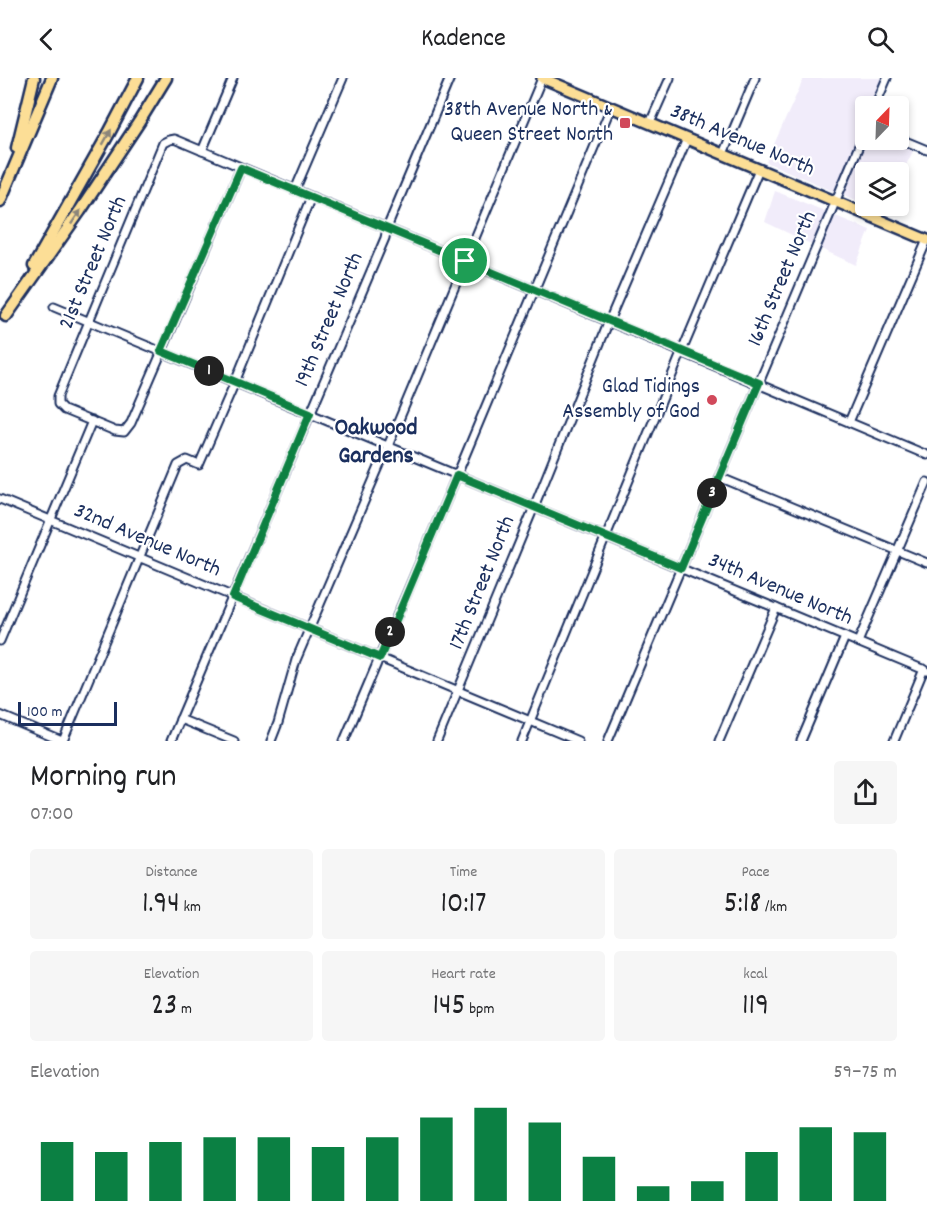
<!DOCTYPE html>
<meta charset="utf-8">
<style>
body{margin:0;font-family:Dekko,sans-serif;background:#f6f6f6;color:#202124;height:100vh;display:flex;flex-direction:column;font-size:22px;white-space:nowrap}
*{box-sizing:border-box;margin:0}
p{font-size:20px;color:#757577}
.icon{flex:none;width:33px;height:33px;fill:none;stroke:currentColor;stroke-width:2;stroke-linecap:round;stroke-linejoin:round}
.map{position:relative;height:663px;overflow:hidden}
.panel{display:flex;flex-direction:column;background:#fff;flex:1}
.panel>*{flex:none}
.needle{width:39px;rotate:23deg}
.tools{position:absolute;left:855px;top:18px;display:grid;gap:12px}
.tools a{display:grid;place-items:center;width:54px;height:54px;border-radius:6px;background:#fff;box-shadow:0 3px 9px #0003;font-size:30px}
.scale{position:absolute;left:18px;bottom:15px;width:99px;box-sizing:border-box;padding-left:6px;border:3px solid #1b2f5e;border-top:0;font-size:16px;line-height:21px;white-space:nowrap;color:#1b2f5e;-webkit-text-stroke:4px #fff;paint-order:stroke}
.pin{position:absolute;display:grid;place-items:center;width:51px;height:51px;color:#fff;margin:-26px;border:3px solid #fff;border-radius:50%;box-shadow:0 2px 6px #0007}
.km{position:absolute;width:30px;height:30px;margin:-15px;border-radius:50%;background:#222;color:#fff;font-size:16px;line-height:30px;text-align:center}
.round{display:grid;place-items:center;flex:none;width:63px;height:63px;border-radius:6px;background:#f6f6f6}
.summary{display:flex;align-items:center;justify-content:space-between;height:102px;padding:0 30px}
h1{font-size:33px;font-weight:600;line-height:45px}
.stats{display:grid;grid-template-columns:repeat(3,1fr);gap:9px;height:102px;padding:6px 30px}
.stats div{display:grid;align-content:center;border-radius:6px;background:#f6f6f6;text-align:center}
.stats b{font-size:30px;font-weight:600}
.stats small{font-size:16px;font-weight:400}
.stats p{font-size:16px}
.chart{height:168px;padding:12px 30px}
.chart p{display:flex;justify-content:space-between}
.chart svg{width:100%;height:108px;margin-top:6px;stroke:#0b8043;stroke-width:6}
header{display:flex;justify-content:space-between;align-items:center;height:78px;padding:0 30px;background:#fff;font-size:27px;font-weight:600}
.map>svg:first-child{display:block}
.built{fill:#f1ecfa}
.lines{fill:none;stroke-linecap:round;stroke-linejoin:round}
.minor-casing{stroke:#1b2f5e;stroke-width:11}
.major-casing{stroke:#1b2f5e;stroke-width:14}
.highway-casing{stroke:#1b2f5e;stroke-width:15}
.minor{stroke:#fff;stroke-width:7}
.major{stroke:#fcde96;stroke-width:9}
.highway{stroke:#fcde96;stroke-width:10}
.oneway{fill:#8c867a}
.route-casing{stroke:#fff;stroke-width:12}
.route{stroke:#0b8043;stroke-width:8}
.poi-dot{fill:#d1495b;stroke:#fff;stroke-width:2}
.labels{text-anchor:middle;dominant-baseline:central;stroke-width:4.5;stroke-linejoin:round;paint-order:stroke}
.poi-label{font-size:22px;fill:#1b2f5e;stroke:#fff;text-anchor:end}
.street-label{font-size:22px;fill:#1b2f5e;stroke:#fff}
.neighbourhood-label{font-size:24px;font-weight:bold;fill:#1b2f5e;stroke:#fff}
</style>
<header><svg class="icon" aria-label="back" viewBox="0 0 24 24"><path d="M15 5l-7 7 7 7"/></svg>Kadence<svg class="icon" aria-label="search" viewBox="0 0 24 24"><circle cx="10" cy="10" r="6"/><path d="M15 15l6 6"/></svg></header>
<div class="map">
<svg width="927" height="663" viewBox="0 0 927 663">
<rect width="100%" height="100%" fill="#fff"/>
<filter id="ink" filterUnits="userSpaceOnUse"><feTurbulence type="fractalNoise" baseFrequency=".0167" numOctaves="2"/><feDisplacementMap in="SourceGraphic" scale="12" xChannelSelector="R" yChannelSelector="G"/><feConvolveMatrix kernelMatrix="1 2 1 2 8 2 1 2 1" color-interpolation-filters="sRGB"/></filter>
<g filter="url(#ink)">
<g class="built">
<path d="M804 0H883L871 28H866L865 42 835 114 766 84Z"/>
<path d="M865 60 866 62H891L914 71 899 101 898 94H866L865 126 842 116Z"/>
<path d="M775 113 827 134 813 167 765 144Z"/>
<path d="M833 137 870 152 856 187 819 170Z"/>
</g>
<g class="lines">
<defs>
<g id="minor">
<path d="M875 28 887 0"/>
<path d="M650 45 670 0"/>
<path d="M898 60 927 72"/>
<path d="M202 73 233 0"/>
<path d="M723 76 755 0"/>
<path d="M241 90 131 345 124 354 115 353 64 332 58 326V318L163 65 169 62 174 61 927 377"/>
<path d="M295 112 343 0"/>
<path d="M54 229 927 593"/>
<path d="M849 344 927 162"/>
<path d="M719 399 927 485"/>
<path d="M0 421 578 663"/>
<path d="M0 563 92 343"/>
<path d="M858 564 927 404"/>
<path d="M0 637 62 663"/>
<path d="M180 641 234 663"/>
<path d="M63 663 178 387 187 382 199 387 235 304 311 119"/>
<path d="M171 663 385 160 387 150 450 0"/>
<path d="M271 663 278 645 296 582 388 368 542 0"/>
<path d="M344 663 457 397 611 29"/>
<path d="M437 663 534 429 609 243 687 61"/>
<path d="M522 663 682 273 759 91"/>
<path d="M608 663 866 51"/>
<path d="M719 663 776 530"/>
<path d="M801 663 845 559"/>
<path d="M894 663 924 591"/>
</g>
<path id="major" d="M542 0 927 162"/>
<g id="highway">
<path d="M17 70 34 0"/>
<path d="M0 123 52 0"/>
<path d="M34 188 109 55 138 0"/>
<path d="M6 238 80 133 139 44 166 0"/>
</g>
</defs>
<use href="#minor" class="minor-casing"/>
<use href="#major" class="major-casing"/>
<use href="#highway" class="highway-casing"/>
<use href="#minor" class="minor"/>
<use href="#major" class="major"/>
<use href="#highway" class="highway"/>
</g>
<defs><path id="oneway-solid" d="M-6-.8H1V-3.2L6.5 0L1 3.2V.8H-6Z" transform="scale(1.5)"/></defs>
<g class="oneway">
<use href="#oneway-solid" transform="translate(107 59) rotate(-61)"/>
<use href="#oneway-solid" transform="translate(76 139) rotate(-56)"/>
</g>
</g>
<g class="lines" filter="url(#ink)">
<defs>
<path id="route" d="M241 90 759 305 681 490 457 397 380 580 233 519 310 335 161 273Z"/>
</defs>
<use href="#route" class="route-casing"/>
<use href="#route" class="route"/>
</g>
<g class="poi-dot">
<rect x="619" y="39" width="12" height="12" rx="3"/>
<circle cx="712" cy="322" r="6"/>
</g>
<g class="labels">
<g class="poi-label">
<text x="613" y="32">38th Avenue North &amp;<tspan x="613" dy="25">Queen Street North</tspan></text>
<text x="700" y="309">Glad Tidings<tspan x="700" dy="25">Assembly of God</tspan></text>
</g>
<g class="street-label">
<text transform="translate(742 63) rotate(23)">38th Avenue North</text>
<text transform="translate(94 185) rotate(-67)">21st Street North</text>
<text transform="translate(783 201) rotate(-67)">16th Street North</text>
<text transform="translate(330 242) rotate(-67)">19th Street North</text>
<text transform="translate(147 463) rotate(23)">32nd Avenue North</text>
<text transform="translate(483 505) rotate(-68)">17th Street North</text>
<text transform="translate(780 512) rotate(23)">34th Avenue North</text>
</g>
<g class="neighbourhood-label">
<text x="376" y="351">Oakwood<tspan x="376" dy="28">Gardens</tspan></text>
</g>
</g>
</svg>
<div class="tools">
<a><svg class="needle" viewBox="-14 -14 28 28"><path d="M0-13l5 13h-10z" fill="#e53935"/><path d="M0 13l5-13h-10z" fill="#757577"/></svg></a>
<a><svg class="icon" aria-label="layers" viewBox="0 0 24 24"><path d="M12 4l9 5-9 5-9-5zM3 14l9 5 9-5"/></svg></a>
</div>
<div class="scale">100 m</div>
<div class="pin" style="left:465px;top:183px;background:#1e9e55"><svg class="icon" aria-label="arrive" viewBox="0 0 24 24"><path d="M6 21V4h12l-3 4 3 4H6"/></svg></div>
<b class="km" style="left:209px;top:293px">1</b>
<b class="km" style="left:390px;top:554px">2</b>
<b class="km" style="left:712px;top:415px">3</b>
</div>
<section class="panel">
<div class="summary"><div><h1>Morning run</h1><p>07:00</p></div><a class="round"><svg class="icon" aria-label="share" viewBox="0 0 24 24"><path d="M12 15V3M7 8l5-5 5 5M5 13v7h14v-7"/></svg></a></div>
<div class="stats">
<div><p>Distance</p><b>1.94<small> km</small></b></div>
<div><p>Time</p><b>10:17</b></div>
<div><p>Pace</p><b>5:18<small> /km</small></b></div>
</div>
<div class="stats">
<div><p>Elevation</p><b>23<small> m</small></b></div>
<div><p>Heart rate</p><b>145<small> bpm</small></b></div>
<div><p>kcal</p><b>119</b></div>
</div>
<div class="chart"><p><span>Elevation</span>59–75 m</p>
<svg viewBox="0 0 160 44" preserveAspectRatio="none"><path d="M5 44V20M15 44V24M25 44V20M35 44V18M45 44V18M55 44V22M65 44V18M75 44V10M85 44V6M95 44V12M105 44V26M115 44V38M125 44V36M135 44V24M145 44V14M155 44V16"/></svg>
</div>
</section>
